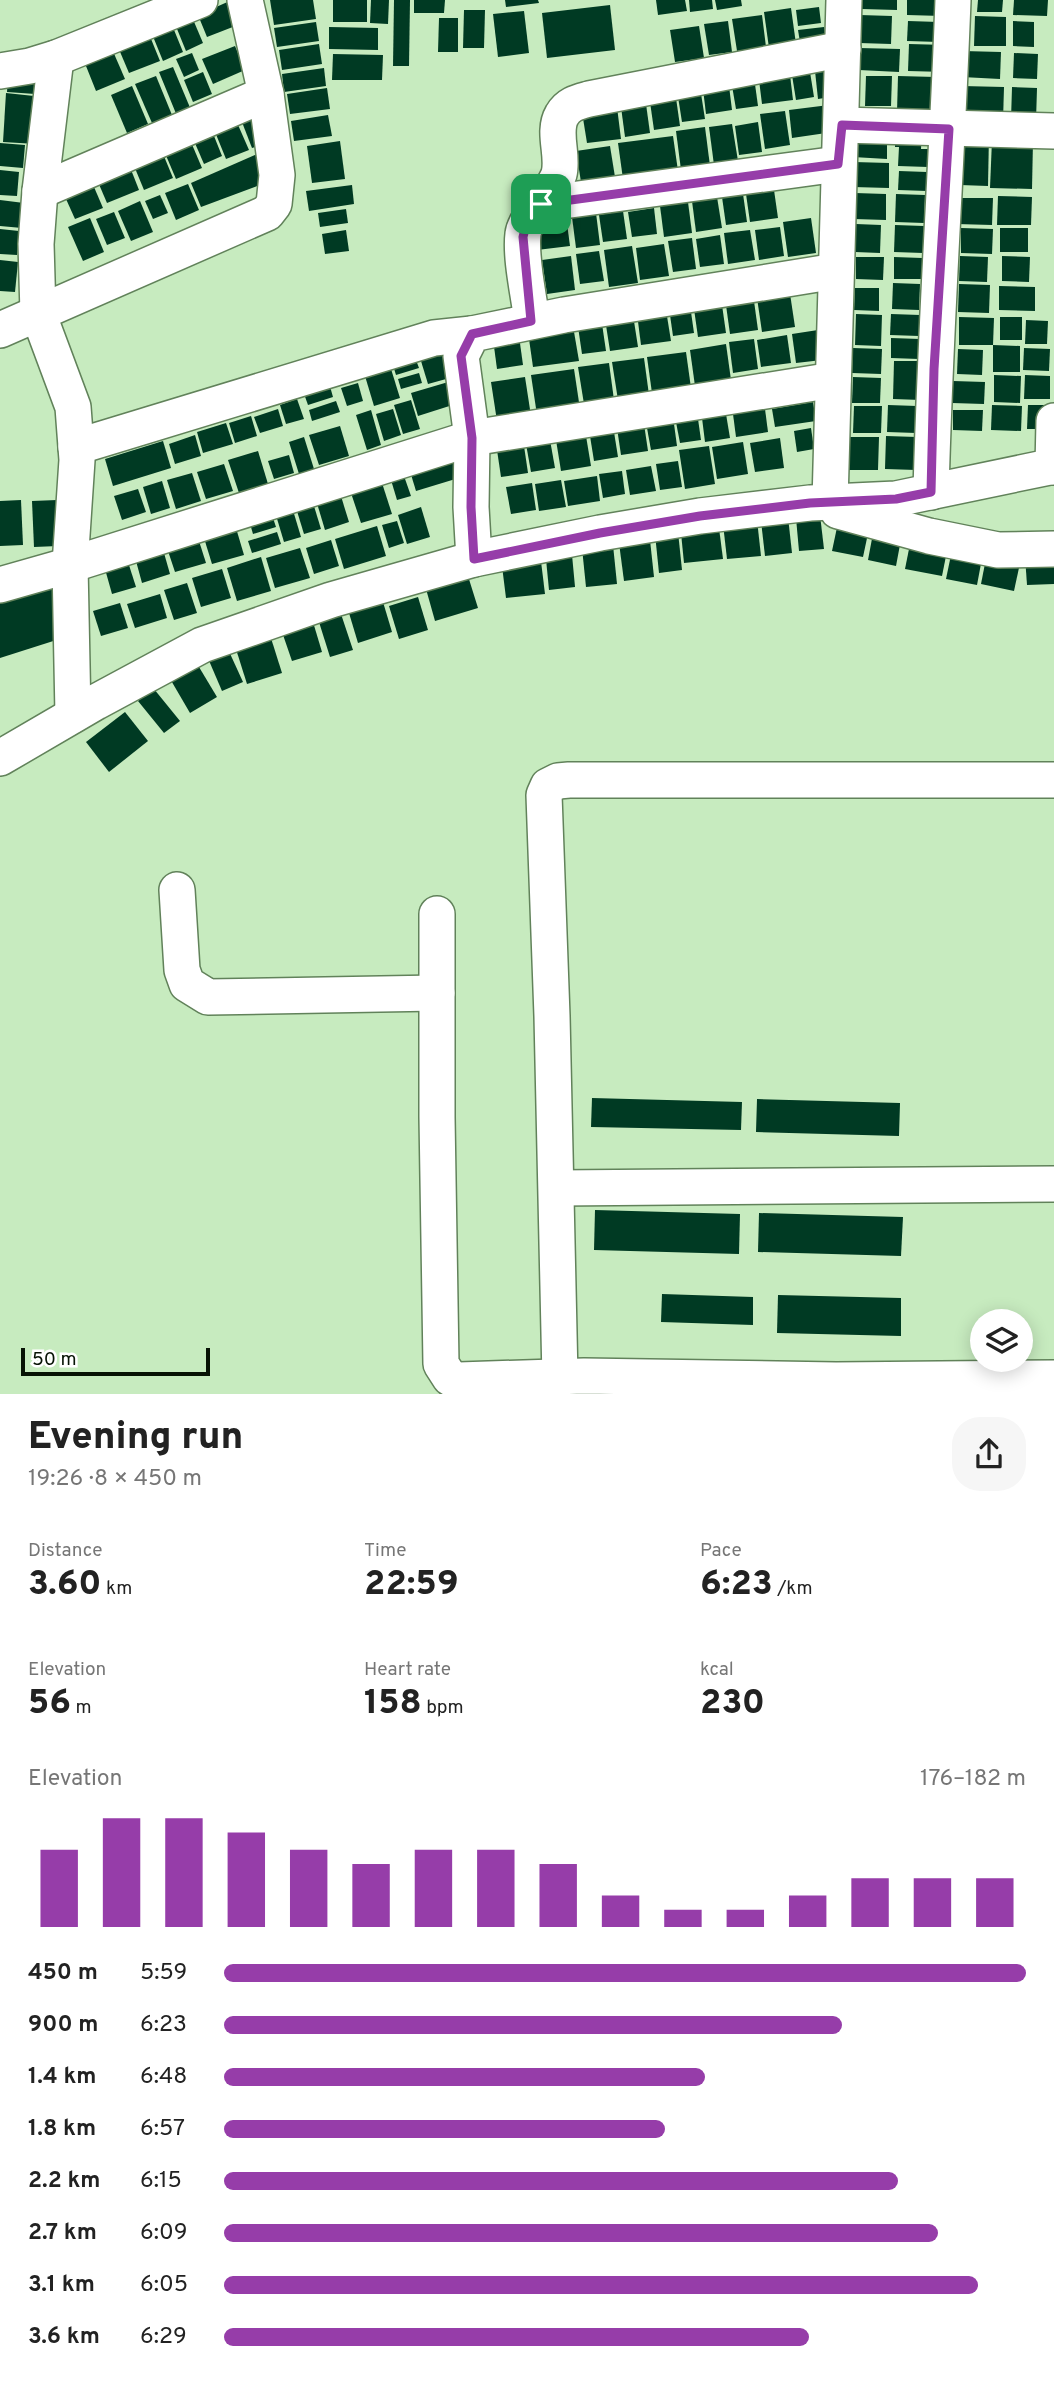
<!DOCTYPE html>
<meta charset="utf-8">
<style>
body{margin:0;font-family:Overpass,sans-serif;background:#f6f6f6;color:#222;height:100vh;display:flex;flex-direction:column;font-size:26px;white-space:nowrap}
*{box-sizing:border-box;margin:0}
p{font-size:23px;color:#767676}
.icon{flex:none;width:38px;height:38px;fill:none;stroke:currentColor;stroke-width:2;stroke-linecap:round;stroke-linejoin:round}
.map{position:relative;height:1394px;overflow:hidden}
.sheet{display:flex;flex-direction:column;background:#fff;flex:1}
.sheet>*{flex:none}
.fabs{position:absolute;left:970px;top:1309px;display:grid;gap:14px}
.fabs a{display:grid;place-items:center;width:63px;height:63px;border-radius:50%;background:#fff;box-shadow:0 4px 18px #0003;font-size:35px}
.scale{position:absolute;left:21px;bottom:18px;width:189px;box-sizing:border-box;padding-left:7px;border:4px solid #071305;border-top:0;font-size:19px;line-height:24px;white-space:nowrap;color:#071305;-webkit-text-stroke:5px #fff;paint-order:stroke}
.pin{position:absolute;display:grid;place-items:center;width:60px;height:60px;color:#fff;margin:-30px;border-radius:14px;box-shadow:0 4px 10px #0006}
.round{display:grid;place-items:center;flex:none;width:74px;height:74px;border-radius:28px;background:#f6f6f6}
.summary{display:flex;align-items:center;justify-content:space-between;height:119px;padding:0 28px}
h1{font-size:38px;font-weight:800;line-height:52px}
.stats{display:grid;grid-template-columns:repeat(3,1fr);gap:10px;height:119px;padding:7px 28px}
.stats div{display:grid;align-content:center}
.stats b{font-size:35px;font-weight:800}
.stats small{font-size:19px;font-weight:400}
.stats p{font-size:19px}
.chart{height:196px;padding:14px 28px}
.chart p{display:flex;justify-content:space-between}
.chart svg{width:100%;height:126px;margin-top:7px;stroke:#963da9;stroke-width:6}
ul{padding:0 28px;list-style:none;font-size:23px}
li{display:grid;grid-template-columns:112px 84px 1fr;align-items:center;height:52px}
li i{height:18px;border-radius:9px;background:#963da9}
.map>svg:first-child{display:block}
.building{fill:#003a23}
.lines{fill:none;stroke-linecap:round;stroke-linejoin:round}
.minor-casing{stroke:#61825a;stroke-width:38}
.minor{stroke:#fff;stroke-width:35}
.route-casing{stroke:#fff;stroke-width:14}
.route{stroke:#963da9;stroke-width:9}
</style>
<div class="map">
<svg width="1054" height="1394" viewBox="0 0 1054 1394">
<rect width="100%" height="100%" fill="#c7ebbf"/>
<g class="building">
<path d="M232 0 243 23 207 37 198 15Z"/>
<path d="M270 0H313L316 19 274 25Z"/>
<rect x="333" y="0" width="34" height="22"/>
<path d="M371 0H389L388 24 370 23Z"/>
<path d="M394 0H410L409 66H393Z"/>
<path d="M414 0H445L444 13H414Z"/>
<path d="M505 0H538L539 3 506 7Z"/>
<path d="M656 0H685L687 11 658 15Z"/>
<path d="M689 0H712L713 9 690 12Z"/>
<path d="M715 0H741L742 6 717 10Z"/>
<path d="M862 0H897V10L862 9Z"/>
<path d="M907 0H942V16L907 15Z"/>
<path d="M978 0H1003L1002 12H977Z"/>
<path d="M1014 0H1048L1047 16 1013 15Z"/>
<path d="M610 5 615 50 547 58 542 13Z"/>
<path d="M819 7 821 23 798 26 796 10Z"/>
<path d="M791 8 796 44 769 48 764 12Z"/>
<path d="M464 10H485L484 48H463Z"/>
<path d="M524 11 529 53 498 57 493 14Z"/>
<path d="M762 15 766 47 737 51 732 19Z"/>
<path d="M860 15 892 16 891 44 859 43Z"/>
<path d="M975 16 1006 17V46H974Z"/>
<path d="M192 17 203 43 186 51 175 24Z"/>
<path d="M439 18H458V52H438Z"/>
<path d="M728 21 732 52 709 55 704 24Z"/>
<path d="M908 21 939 22V42L907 41Z"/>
<path d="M1013 21 1034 22V47L1013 46Z"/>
<path d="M316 22 319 41 277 47 274 28Z"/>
<path d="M172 25 183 52 163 61 152 34Z"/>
<path d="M699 26 704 58 675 62 670 30Z"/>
<path d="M329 27 378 28V50L329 49Z"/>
<path d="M824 27 827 45 801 48 798 30Z"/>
<path d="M149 34 160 61 129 73 118 47Z"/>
<path d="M319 44 322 64 282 70 279 50Z"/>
<path d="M909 44 946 45 945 72 908 71Z"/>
<path d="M235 46 245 70 213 84 202 59Z"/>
<path d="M859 48 900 49 899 72 859 70Z"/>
<path d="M112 49 125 79 96 91 84 61Z"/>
<path d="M963 51 1001 52 1000 79 962 77Z"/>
<path d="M192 53 199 70 184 77 176 59Z"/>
<path d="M1014 53 1038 54 1037 79 1013 78Z"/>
<path d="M333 54 383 55 382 80H332Z"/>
<path d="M173 67 191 110 177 116 159 72Z"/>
<path d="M324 68 326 86 284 92 282 74Z"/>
<path d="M833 68 837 96 818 99 815 71Z"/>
<path d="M203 72 212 94 193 102 184 80Z"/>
<path d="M810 72 814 97 796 100 792 75Z"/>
<path d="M8 75 36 77 35 94 7 92Z"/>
<path d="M790 75 793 100 762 104 759 80Z"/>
<path d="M156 76 172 115 152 123 135 84Z"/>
<path d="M866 76H892L891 106H865Z"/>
<path d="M898 76 936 77 935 113 897 112Z"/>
<path d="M754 77 758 106 736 109 731 80Z"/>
<path d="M699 81 705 119 682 122 676 84Z"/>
<path d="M132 86 148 124 127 133 111 95Z"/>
<path d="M729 86 732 110 706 114 703 89Z"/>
<path d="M962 86 1004 87 1003 121H961Z"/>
<path d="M1012 87 1037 88 1036 120 1011 119Z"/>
<path d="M327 88 330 109 290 114 287 94Z"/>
<path d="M6 93 34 96 36 144 3 142Z"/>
<path d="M676 98 680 126 654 130 650 102Z"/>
<path d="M646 104 650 133 625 137 621 107Z"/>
<path d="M829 105 833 132 792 138 789 110Z"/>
<path d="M617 107 621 139 587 143 582 112Z"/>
<path d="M253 111 267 143 252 148 240 117Z"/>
<path d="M785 111 790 145 765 149 760 114Z"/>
<path d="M328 115 332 136 294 141 291 121Z"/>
<path d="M235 118 249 150 226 159 213 127Z"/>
<path d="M758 122 762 152 739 155 735 126Z"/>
<path d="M732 124 738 161 714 165 709 127Z"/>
<path d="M210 126 222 156 204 164 191 134Z"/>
<path d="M705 127 710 166 681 170 676 131Z"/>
<path d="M895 129 922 130 921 149H929L928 167 898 166 899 147H895Z"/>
<path d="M962 133 989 134 988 186 960 185Z"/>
<path d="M188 135 202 168 176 179 162 146Z"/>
<path d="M673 136 678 171 623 179 618 143Z"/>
<path d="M854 136H887V159L853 157Z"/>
<path d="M992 140 1033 141 1032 189 990 188Z"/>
<path d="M340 141 345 179 312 183 307 146Z"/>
<path d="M0 143 25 145 23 168 0 166Z"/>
<path d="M610 146 615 177 581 182 576 151Z"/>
<path d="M161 149 173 178 144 190 132 161Z"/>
<path d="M264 151 276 179 201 207 191 183Z"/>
<path d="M128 162 139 190 107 203 95 175Z"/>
<path d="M854 162 889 163V188L853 187Z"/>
<path d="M0 170 19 172 17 196 0 195Z"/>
<path d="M899 171 927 172V191L898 190Z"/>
<path d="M188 184 199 210 176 220 165 193Z"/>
<path d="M352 185 354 204 309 211 306 191Z"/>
<path d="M94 187 103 208 75 219 66 199Z"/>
<path d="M774 190 778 218 750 222 746 194Z"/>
<path d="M855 193 886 194V220L854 219Z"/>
<path d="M743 194 747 222 726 225 722 197Z"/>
<path d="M896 194 925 195 924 223 895 222Z"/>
<path d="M160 195 168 213 153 219 145 201Z"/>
<path d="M998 196 1032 197 1031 225H997Z"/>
<path d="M717 197 722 228 696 232 692 201Z"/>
<path d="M957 198H993L992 225 956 224Z"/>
<path d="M0 200 24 203 22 228 0 226Z"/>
<path d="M140 201 153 232 131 241 118 211Z"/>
<path d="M688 202 692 233 664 237 660 206Z"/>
<path d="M654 208 657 234 632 237 628 212Z"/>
<path d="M346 209 348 223 320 227 318 213Z"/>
<path d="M623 211 627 239 603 242 599 215Z"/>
<path d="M114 212 125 238 107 245 96 219Z"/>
<path d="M596 213 600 245 576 248 572 217Z"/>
<path d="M566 216 570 246 537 250 533 221Z"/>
<path d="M90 218 104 252 83 261 68 227Z"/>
<path d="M811 218 816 253 788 257 783 222Z"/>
<path d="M856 224 881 225 880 253 855 252Z"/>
<path d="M895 225 924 226 923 253 894 252Z"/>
<path d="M780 227 784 256 759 260 755 230Z"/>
<path d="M961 228 993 229 992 254 961 253Z"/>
<rect x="1000" y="228" width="28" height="24"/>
<path d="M0 229 19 231 17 255 0 254Z"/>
<path d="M346 230 349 251 325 254 322 234Z"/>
<path d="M750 230 755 260 728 264 724 233Z"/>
<path d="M720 235 724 264 700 267 696 239Z"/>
<path d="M692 238 696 269 673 272 668 241Z"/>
<path d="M664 244 669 276 640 280 636 248Z"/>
<path d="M632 246 638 283 609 287 604 250Z"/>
<path d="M599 251 604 281 580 284 576 254Z"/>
<path d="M571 256 575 290 547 294 542 260Z"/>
<path d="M960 256 988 257 987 282 959 281Z"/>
<path d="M1002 256 1030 257 1029 282 1002 281Z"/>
<path d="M856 257H884L883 280 856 279Z"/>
<path d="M894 257 922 258V279H894Z"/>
<path d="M0 260 18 262 15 292 0 291Z"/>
<path d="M893 283 920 284 919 310 892 309Z"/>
<path d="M959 284 990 285 989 313 958 312Z"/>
<path d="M999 286 1035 287V311L999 310Z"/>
<path d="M789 287 795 327 762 332 756 291Z"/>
<path d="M855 288H879V311L854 310Z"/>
<path d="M753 294 758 330 730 334 725 298Z"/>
<path d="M721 298 726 333 698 337 693 302Z"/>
<path d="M690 305 694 333 673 336 669 308Z"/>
<path d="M666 310 671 341 641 345 637 314Z"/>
<path d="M856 314 882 315 881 346 855 345Z"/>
<path d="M891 314 920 315 919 336 890 335Z"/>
<path d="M633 315 638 347 610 351 605 319Z"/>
<path d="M601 317 606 351 582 354 577 320Z"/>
<path d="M959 317 994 318 993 345H959Z"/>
<rect x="1000" y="317" width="22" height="23"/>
<path d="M1026 320 1048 321 1047 344H1025Z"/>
<path d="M573 326 579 361 533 367 528 332Z"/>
<path d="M818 330 822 360 796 363 792 334Z"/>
<path d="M787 335 791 363 761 367 757 340Z"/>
<path d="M519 336 523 365 497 369 493 339Z"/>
<path d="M891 338 920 339 919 359 891 358Z"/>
<path d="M754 339 758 369 733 373 729 342Z"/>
<path d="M726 344 731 380 695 386 690 350Z"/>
<path d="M993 345 1020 346V372H993Z"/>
<path d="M853 348 882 349 881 374 852 373Z"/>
<path d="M1024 348 1050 349 1049 371 1023 370Z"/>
<path d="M958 349 983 350 982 375 957 374Z"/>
<path d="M413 352 419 368 396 375 391 359Z"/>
<path d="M449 352 457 376 428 384 421 361Z"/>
<path d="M686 352 691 388 652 393 647 357Z"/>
<path d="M644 358 649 395 618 400 612 362Z"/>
<path d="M894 361H922L921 400 893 399Z"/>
<path d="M609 363 614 400 584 404 578 367Z"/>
<path d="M391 369 400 398 374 406 365 376Z"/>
<path d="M574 369 580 409 537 415 531 375Z"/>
<path d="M419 373 422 383 401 389 398 379Z"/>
<path d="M994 375 1021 376 1020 403 994 402Z"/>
<path d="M1025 375 1050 376V399H1024Z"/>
<path d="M525 377 531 416 497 421 491 382Z"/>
<path d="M853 377 881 378 880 403H852Z"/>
<path d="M455 380 462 402 418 416 411 393Z"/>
<path d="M953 381 985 382 984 404 952 403Z"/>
<path d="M329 383 333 397 308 405 303 391Z"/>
<path d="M358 383 363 401 347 406 341 388Z"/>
<path d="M297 399 304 419 286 424 280 405Z"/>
<path d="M411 400 420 429 403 434 394 405Z"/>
<path d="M336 401 340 412 312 421 309 410Z"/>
<path d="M813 402 816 421 775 427 772 409Z"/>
<path d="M888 405 917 406 916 433 887 432Z"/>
<path d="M992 405 1022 406 1021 431 991 430Z"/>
<path d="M1028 405H1047V429H1027Z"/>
<path d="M854 406H882L881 433H853Z"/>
<path d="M278 409 283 426 260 433 254 417Z"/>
<path d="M393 409 401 435 384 441 376 414Z"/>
<path d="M765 409 768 432 736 437 733 414Z"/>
<path d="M371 410 381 445 367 450 356 415Z"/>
<path d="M953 410H983L982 431 953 430Z"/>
<path d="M726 414 730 438 705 442 702 418Z"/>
<path d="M251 416 257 436 235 443 229 423Z"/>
<path d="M698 419 701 440 680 443 676 422Z"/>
<path d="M226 423 233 444 203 453 197 432Z"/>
<path d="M644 424 648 451 621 455 617 428Z"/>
<path d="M674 424 677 446 651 450 647 428Z"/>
<path d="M340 426 349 456 319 465 309 435Z"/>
<path d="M811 428 814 449 797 452 794 431Z"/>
<path d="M614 432 618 457 594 461 590 436Z"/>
<path d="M195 435 201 456 175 464 169 444Z"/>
<path d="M586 436 591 466 561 471 556 440Z"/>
<path d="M886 436 917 437 916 470 885 469Z"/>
<path d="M304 437 314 469 299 474 289 442Z"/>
<path d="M843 437H879L878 470H842Z"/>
<path d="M780 438 784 468 755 472 750 443Z"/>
<path d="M550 440 555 468 531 472 526 444Z"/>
<path d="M163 441 171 468 113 486 105 459Z"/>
<path d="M743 442 748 474 717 479 712 447Z"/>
<path d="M524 446 528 473 501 477 497 450Z"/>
<path d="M709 446 715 484 685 489 679 450Z"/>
<path d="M258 451 268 484 239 493 228 460Z"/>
<path d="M455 454 462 477 416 491 409 468Z"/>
<path d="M289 455 294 473 274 479 268 461Z"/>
<path d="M678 461 682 487 660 490 656 464Z"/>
<path d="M224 464 233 491 206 499 197 472Z"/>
<path d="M651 466 656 491 630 495 626 470Z"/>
<path d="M622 471 625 494 603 498 599 474Z"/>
<path d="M192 473 201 501 176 509 167 480Z"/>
<path d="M404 476 411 496 397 500 391 480Z"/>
<path d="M597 476 600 501 568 506 564 481Z"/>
<path d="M561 480 566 507 539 511 535 484Z"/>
<path d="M162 481 170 508 151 514 143 487Z"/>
<path d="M382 483 392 514 361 523 351 493Z"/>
<path d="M532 483 536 510 511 514 506 487Z"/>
<path d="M138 489 146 512 122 520 114 496Z"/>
<path d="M310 493 321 529 304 534 293 498Z"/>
<path d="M340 493 349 522 325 530 316 500Z"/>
<path d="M21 500 23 545 0 546V501Z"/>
<path d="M57 500 58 546 34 547 32 501Z"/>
<path d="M268 503 276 527 253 534 246 510Z"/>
<path d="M292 507 301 537 284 542 275 512Z"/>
<path d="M421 507 430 537 407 544 398 515Z"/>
<path d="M820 515 824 549 799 551 796 518Z"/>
<path d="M788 517 792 553 765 556 761 521Z"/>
<path d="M876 517 904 523 896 566 868 560Z"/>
<path d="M839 518 870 524 863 557 832 551Z"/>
<path d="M757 520 761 556 727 559 723 524Z"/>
<path d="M397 521 404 543 389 548 382 525Z"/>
<path d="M914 524 951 531 942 576 905 569Z"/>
<path d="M377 526 386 556 344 569 335 539Z"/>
<path d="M236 528 244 555 212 564 204 538Z"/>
<path d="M719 528 723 559 684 563 681 533Z"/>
<path d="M956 531 986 537 977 585 946 579Z"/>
<path d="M277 532 281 544 252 553 248 541Z"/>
<path d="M678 532 682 570 659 573 655 534Z"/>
<path d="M331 540 339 566 314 574 306 548Z"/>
<path d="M650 540 654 577 624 581 619 543Z"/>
<path d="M1054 540V584L1027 585 1024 542Z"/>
<path d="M199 541 206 563 175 572 168 551Z"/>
<path d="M989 543 1023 549 1014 591 981 584Z"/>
<path d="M613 545 617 584 586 587 582 548Z"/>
<path d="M300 548 310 578 275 588 266 558Z"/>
<path d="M164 553 170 574 142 583 136 561Z"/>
<path d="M540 553 545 594 506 598 501 558Z"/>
<path d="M572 555 575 587 549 590 546 559Z"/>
<path d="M261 557 271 591 237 601 227 568Z"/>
<path d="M128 562 136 587 112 594 105 569Z"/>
<path d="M222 569 231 598 201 607 192 578Z"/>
<path d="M468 576 478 608 435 621 426 589Z"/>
<path d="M52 583 69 636 0 658V599Z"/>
<path d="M187 583 197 613 174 620 164 590Z"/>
<path d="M160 594 167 618 135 628 127 604Z"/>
<path d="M418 597 428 630 399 639 389 606Z"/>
<path d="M383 602 392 632 358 643 349 613Z"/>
<path d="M120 603 128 628 101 636 93 611Z"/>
<path d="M341 614 353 650 330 657 319 622Z"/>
<path d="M313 622 322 652 292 661 282 632Z"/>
<path d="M270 635 282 673 247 684 235 646Z"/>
<path d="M227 647 243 682 222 691 207 656Z"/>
<path d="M196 662 217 697 190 713 169 677Z"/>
<path d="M154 689 180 721 164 733 138 701Z"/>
<path d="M125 712 148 741 109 772 86 742Z"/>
<path d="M592 1098 742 1102 741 1130 591 1127Z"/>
<path d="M757 1099 900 1103 899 1136 756 1132Z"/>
<path d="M595 1210 740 1214 739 1254 594 1250Z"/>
<path d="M759 1213 903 1217 901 1256 758 1252Z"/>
<path d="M662 1294 753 1297V1325L661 1322Z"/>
<path d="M778 1295 901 1298V1336L777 1333Z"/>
</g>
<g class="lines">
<defs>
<g id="minor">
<path d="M56 58 40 191 36 244 38 313 73 407 77 460 70 565 73 715"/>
<path d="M0 71 30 66 56 58 200 0"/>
<path d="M842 125 1054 131"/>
<path d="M40 191 266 94"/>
<path d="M541 204 838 164"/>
<path d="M532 321C529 296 520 258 523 234 525 217 553 193 559 174 564 155 552 132 562 115 568 104 578 102 589 99L843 49"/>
<path d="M0 330 267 213 274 204 277 175 266 94 245 0"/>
<path d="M76 447 434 338 472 334"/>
<path d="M1053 467 1054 421"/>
<path d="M931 492C935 328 947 164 953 0"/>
<path d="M830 502 844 0"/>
<path d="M838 511 929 536 998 550 1054 549"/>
<path d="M474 559 471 507 472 438 461 356 472 334 564 315 836 271"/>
<path d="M0 585 70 565 472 438 833 380"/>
<path d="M0 758 96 702 202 645 331 600 474 559 600 533 700 516 810 503 896 499 1054 466"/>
<path d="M177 890 182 970 187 984 208 997 437 993"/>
<path d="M437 914V1117L441 1364 450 1378 459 1380 584 1376 836 1380 1054 1378"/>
<path d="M557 1188 1054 1184"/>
<path d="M560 1378 552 1016 544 795 548 786 558 781 569 780H1054"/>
</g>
</defs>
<use href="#minor" class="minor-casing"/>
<use href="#minor" class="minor"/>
</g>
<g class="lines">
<defs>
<path id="route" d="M842 125 949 129 934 369 931 492 896 499 810 503 700 516 600 533 474 559 471 507 472 438 461 356 472 334 531 321 523 237 526 225 541 204 838 164Z"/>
</defs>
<use href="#route" class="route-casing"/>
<use href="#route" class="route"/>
</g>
</svg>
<div class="fabs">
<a><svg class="icon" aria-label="layers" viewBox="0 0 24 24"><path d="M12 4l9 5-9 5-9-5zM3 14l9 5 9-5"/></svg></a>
</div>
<div class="scale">50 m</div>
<div class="pin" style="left:541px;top:204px;background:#1e9e55"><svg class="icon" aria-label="arrive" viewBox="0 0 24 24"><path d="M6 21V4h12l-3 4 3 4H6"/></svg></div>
</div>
<section class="sheet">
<div class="summary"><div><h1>Evening run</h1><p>19:26 · 8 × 450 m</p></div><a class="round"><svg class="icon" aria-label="share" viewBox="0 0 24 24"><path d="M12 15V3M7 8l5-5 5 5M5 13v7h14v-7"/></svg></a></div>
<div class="stats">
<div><p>Distance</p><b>3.60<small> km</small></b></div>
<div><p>Time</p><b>22:59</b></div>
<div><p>Pace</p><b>6:23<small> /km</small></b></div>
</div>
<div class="stats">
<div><p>Elevation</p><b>56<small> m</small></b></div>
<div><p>Heart rate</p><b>158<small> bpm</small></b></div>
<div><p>kcal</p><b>230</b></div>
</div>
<div class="chart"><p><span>Elevation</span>176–182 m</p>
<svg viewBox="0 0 160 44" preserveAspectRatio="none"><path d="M5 44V17M15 44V6M25 44V6M35 44V11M45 44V17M55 44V22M65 44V17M75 44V17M85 44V22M95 44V33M105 44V38M115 44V38M125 44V33M135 44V27M145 44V27M155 44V27"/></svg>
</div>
<ul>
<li><b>450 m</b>5:59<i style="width:100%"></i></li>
<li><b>900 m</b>6:23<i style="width:77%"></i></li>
<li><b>1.4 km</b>6:48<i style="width:60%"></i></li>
<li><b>1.8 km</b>6:57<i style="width:55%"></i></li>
<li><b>2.2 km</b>6:15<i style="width:84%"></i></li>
<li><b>2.7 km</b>6:09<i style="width:89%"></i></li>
<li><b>3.1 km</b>6:05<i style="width:94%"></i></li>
<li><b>3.6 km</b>6:29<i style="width:73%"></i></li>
</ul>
</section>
